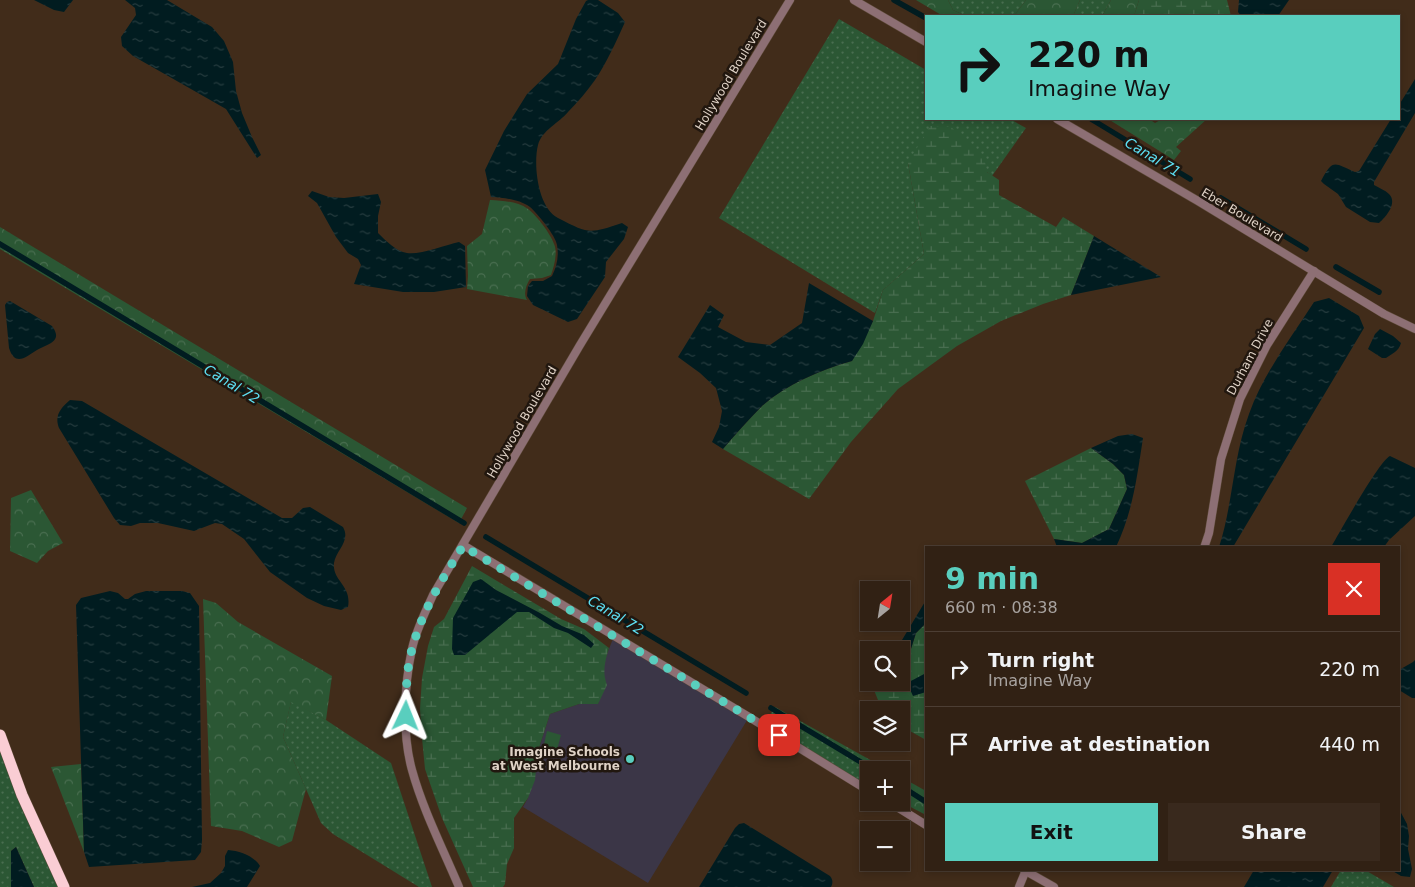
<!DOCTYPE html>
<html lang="en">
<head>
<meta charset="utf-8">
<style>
	body { margin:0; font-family:"DejaVu Sans",sans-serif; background:#39291d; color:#f1f3f6; height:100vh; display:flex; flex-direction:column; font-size:19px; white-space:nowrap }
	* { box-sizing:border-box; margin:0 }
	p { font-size:16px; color:#a8a3a0 }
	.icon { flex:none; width:28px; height:28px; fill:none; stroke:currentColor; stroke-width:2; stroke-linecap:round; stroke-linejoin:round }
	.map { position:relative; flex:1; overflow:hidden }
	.sheet { position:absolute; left:925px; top:546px; width:475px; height:325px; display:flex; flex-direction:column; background:#312114; border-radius:0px; box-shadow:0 2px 8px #0003,0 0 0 1px #4c3e34 }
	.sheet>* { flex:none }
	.hud { position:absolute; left:925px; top:15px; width:475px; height:105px; border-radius:0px; box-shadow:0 2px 8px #0003,0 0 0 1px #4c3e34; background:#59cebe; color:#111; overflow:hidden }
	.needle { width:32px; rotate:30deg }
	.controls { position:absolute; left:860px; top:581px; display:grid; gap:10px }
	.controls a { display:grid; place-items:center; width:50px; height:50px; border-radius:0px; background:#312114; box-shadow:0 2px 8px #0003,0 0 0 1px #4c3e34; font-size:25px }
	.pin { position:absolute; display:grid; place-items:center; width:42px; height:42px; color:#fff; margin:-21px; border-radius:10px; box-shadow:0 2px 8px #0006 }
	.me { position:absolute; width:55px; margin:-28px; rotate:2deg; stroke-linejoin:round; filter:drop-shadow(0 0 4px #0008) }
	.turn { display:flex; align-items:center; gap:18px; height:105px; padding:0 20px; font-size:22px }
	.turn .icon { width:65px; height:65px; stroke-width:2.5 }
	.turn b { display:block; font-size:35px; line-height:42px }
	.round { display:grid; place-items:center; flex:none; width:52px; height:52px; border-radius:0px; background:#39291d }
	.overview { display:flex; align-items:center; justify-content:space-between; height:85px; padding:0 20px }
	h1 { font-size:30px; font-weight:600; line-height:38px; color:#59cebe }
	.action { display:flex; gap:10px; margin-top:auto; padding:10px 20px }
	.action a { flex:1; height:58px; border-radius:0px; background:#59cebe; color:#111; font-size:20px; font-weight:600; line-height:58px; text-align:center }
	.action a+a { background:#39291d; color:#f1f3f6 }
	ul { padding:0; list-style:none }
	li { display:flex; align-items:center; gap:15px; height:75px; padding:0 20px; border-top:1px solid #4c3e34 }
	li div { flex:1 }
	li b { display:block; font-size:19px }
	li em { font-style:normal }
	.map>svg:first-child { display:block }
</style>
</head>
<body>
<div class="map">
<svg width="1415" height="887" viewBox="0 0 1415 887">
	<defs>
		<pattern id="grass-dots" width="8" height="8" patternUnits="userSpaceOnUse" patternTransform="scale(1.25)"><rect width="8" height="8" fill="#2b5734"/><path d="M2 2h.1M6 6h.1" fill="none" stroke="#496e50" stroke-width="1.8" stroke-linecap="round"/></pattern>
		<pattern id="forest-crowns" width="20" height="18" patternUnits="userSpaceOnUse" patternTransform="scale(1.25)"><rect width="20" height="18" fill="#2b5734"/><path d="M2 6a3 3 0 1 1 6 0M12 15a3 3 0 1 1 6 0" fill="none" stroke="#496e50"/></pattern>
		<pattern id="wetland-marsh" width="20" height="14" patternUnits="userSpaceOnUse" patternTransform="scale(1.25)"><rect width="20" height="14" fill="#2b5734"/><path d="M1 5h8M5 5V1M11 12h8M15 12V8" fill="none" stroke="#496e50"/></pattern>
		<pattern id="water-ripples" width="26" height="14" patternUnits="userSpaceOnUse" patternTransform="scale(1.25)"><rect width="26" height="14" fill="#011c20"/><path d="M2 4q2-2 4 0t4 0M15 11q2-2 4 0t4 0" fill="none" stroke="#263c3f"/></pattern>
	</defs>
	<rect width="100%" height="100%" fill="#412c1a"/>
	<polygon fill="#3b3647" points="614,636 749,717 648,883 523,807 528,798 538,751 550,714 579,704 598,704 604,678 604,662"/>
	<g fill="url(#grass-dots)">
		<polygon points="948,0 1026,0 1014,16 966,16 953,10"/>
		<polygon points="1080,0 1111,0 1102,16 1073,16"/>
		<polygon points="839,19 926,70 926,119 1010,119 1026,128 992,176 987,172 908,163 924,254 883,290 875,313 719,218"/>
		<polygon points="291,701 326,720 391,763 432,887 419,887 333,834 321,823 283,737"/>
		<polygon points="775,707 874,762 860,782 765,723"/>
		<polygon points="0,742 62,887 34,887 16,847 11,851 11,887 0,887"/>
		<polygon points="1341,870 1365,870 1394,887 1331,887"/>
	</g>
	<g fill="url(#forest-crowns)">
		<polygon points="916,0 948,0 953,10 966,16 943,16"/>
		<polygon points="1026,0 1080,0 1073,16 1014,16"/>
		<polygon points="1111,0 1139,0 1134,16 1102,16"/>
		<polygon points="1108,119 1149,119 1155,123 1162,119 1207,119 1176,147 1181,151 1174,160"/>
		<path d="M490 200C503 201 517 201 528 209 536 215 551 234 554 244 558 253 554 266 551 275L542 278 530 279C526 285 523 294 527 300L467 289 468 276 467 246 482 234Z"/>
		<polygon points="0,227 467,508 459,523 0,249"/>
		<polygon points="31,490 63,543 48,551 37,563 10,551 11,498"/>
		<polygon points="203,599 216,603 238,622 332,676 326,720 291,702 283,737 306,789 292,841 279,847 242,831 211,826"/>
		<polygon points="81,764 84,852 51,767"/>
		<polygon points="901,777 926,791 926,815 901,802"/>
	</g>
	<g fill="url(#wetland-marsh)">
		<polygon points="1139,0 1227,0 1231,16 1134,16"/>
		<path d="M930 126 951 127 984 157 987 172 999 180V195L1056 227 1063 217 1094 236 1071 295 1043 304 1001 321 957 346 898 389 851 442 809 499 723 449C735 435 748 420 762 406 787 384 820 370 852 361L873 321 883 290 924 254 908 163Z"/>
		<polygon points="1091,448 1113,464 1124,475 1127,489 1109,529 1082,543 1054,539 1025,481"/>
		<path d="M472 566 561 619 584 629 609 648C605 661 602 672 607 685L598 704H579L550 714 538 751 535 780 528 798 514 818V848L507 864 505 884 503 887H473L442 818 425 769 422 738 420 709 422 678 428 646 434 627 444 619Z"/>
		<polygon points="926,623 926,740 901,726 901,710 882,710 874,690 878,683 901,682 901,656 910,652 916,633"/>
	</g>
	<polygon fill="#2b5734" points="547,731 561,735 555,757 542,753"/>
	<g fill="url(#water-ripples)">
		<polygon points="34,0 73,0 64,12 54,10"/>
		<polygon points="125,0 167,0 212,27 224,41 233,62 236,91 242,113 252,137 261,155 257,158 226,109 133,56 122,46 121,37 136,15 135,8"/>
		<path d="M588 0H598L618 13 625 22C616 42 607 62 595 80 587 91 578 102 568 112 559 123 542 130 538 145 533 165 538 208 558 218 589 234 589 234 622 223L628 227 624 239 606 262 605 277 577 319 568 322 533 305 527 296 528 286 532 281H543L552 276C557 266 559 256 557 245 556 236 537 213 530 207 519 199 504 198 491 197L485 170 504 131 527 94 558 64 576 19 586 1Z"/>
		<polygon points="1239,0 1289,0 1278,16 1241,16 1238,12"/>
		<path d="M1415 79V113L1374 182V185C1379 188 1385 190 1389 194 1398 203 1386 217 1379 223L1370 222 1346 207 1338 194 1324 184 1321 181C1333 158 1334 163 1355 172L1359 171 1391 119H1399V105Z"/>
		<path d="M312 191 329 197 344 198 378 194 381 202 378 216V233C386 241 396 251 407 253 420 255 445 245 459 242L465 246 466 287 434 292H403L354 284 361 265 358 259 348 253 336 237 317 203 308 196Z"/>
		<polygon points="1094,236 1161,277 1071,295"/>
		<path d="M809 283 873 321 863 344 852 361C820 370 787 384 762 406 748 420 735 435 723 449L712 442 719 427 722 411 716 388 700 373 678 357 710 305 724 315 718 327 746 342 770 345 802 323Z"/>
		<path d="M1329 298 1359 316 1364 328 1233 547H1219C1233 504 1233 457 1249 414 1263 374 1291 338 1314 302Z"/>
		<path d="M10 301 52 326C64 342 47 344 37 350 26 357 15 367 9 348L5 305 7 302Z"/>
		<path d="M1380 329 1393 336 1401 343C1399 351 1392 354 1386 358H1382L1368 349 1375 334Z"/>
		<path d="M70 400 82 401 282 518H292L303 508 310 507 343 527C351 541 336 550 334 563 332 581 352 585 348 607L341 610 324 606 307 598 270 572 244 539 222 524 215 523 194 531 158 523H140L131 526 120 525 114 518 59 428C54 415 61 408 70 400Z"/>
		<path d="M1132 434 1143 438C1137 477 1133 511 1116 547H1057L1054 539 1082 543 1109 529 1127 489 1124 475 1113 464 1091 448 1118 436Z"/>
		<path d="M1390 456 1415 468V516L1389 540 1384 547H1331C1340 532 1379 461 1390 456Z"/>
		<polygon points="481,579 496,590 540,613 562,626 584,635 594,644 591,648 568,633 554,628 529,612 517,612 465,655 454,655 452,649 453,618 473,582"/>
		<polygon points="110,591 118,593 125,599 128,599 135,594 146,591 182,591 190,593 199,606 202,840 201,852 195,860 89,867 84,852 76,605 81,598"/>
		<polygon points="926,600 926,623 916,633 910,652 901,656 901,650 896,650"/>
		<polygon points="1415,660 1415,698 1412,698 1399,690 1399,670 1413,662"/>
		<polygon points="926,673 926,692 913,696 907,683"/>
		<polygon points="1399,809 1407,824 1409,836 1408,849 1412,869 1410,877 1401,876 1391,870 1399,870"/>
		<path d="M744 823 830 876C833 880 833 883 831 887H699L735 828 739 824Z"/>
		<polygon points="16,847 34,887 11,887 11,851"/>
		<path d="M228 850C240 851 254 856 260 866L247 887H192L210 883 221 873 225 866V856Z"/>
		<polygon points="1254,870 1333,870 1323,887 1244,887"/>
	</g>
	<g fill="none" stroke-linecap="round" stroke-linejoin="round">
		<g stroke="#011c20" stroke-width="5.5">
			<polyline points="894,0 926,18"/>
			<polyline points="1091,119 1190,179"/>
			<polyline points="1221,198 1306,249"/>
			<polyline points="0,244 464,523"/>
			<polyline points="1336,267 1379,292"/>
			<polyline points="486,537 746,693"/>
			<polyline points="771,708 874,770"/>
			<polyline points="901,786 926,802"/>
		</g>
		<defs>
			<g id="minor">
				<polyline points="854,0 926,42"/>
				<polyline points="1057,119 1198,201 1384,314 1415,329"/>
				<polyline points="463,545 749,717 869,791"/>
				<polyline points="1204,548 1209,533 1221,459 1240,399 1267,345 1314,271"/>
				<polyline points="889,802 926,825"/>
				<polyline points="1024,870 1054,887"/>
				<path d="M459 887C443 849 423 810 412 770 402 734 404 686 412 649 416 630 425 613 433 595L580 345 790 0"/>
				<polyline points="1019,887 1026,870"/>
			</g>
			<polyline id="highway" points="0,735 22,795 64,887"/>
		</defs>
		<use href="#minor" stroke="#5d4a39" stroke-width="9"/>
		<use href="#highway" stroke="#5d4a39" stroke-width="12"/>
		<use href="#minor" stroke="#8d6f74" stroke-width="8"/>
		<use href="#highway" stroke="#facdd4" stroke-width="11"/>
	</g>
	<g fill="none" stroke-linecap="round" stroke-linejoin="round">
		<path stroke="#59cebe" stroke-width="9" stroke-dasharray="0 16.2" d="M406 716C406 693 406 668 413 646 423 609 443 578 463 546L779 735"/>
	</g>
	<circle fill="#59cebe" stroke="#21170f" stroke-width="2" cx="630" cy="759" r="5"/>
	<g text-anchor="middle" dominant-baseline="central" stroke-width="5" stroke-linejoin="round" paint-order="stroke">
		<g font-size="12" fill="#dfd2c6" stroke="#21170f">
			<text transform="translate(731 75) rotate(-59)">Hollywood Boulevard</text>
			<text transform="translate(1242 215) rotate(31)">Eber Boulevard</text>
			<text transform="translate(1250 357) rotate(-62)">Durham Drive</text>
			<text transform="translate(522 422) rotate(-60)">Hollywood Boulevard</text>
		</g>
		<g font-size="12" font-weight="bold" fill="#dfd2c6" stroke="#21170f" text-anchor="end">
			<text x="620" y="752">Imagine Schools<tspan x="620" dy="14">at West Melbourne</tspan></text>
		</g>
		<g font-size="14" font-style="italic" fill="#5de0f4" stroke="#21170f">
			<text transform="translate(1153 157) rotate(31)">Canal 71</text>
			<text transform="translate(232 384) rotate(31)">Canal 72</text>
			<text transform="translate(616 615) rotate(31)">Canal 72</text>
		</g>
	</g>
</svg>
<div class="controls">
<a><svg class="needle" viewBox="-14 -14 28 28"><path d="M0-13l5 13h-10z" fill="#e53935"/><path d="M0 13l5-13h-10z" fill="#a8a3a0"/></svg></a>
<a><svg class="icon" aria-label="search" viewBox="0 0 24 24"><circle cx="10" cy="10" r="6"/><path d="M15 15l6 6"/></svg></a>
<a><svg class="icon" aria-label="layers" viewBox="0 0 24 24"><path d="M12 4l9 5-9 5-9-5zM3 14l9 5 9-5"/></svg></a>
<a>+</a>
<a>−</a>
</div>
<div class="pin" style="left:779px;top:735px;background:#d93025"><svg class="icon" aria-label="arrive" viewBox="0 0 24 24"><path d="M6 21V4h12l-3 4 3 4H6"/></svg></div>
<svg class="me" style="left:406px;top:716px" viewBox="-20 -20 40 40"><path d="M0-17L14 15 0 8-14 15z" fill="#59cebe" stroke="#fff" stroke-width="4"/></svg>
<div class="hud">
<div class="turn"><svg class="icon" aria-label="right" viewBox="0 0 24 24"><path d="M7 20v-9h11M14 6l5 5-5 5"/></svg><div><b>220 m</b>Imagine Way</div></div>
</div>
<section class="sheet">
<div class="overview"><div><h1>9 min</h1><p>660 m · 08:38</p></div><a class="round" style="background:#d93025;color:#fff"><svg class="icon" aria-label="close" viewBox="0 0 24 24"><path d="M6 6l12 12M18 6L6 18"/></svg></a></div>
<ul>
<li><svg class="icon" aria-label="right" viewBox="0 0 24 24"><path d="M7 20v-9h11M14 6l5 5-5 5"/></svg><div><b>Turn right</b><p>Imagine Way</p></div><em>220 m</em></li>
<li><svg class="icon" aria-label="arrive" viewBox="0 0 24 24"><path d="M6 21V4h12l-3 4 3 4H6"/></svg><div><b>Arrive at destination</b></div><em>440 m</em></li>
</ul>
<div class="action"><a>Exit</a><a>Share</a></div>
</section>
</div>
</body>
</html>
